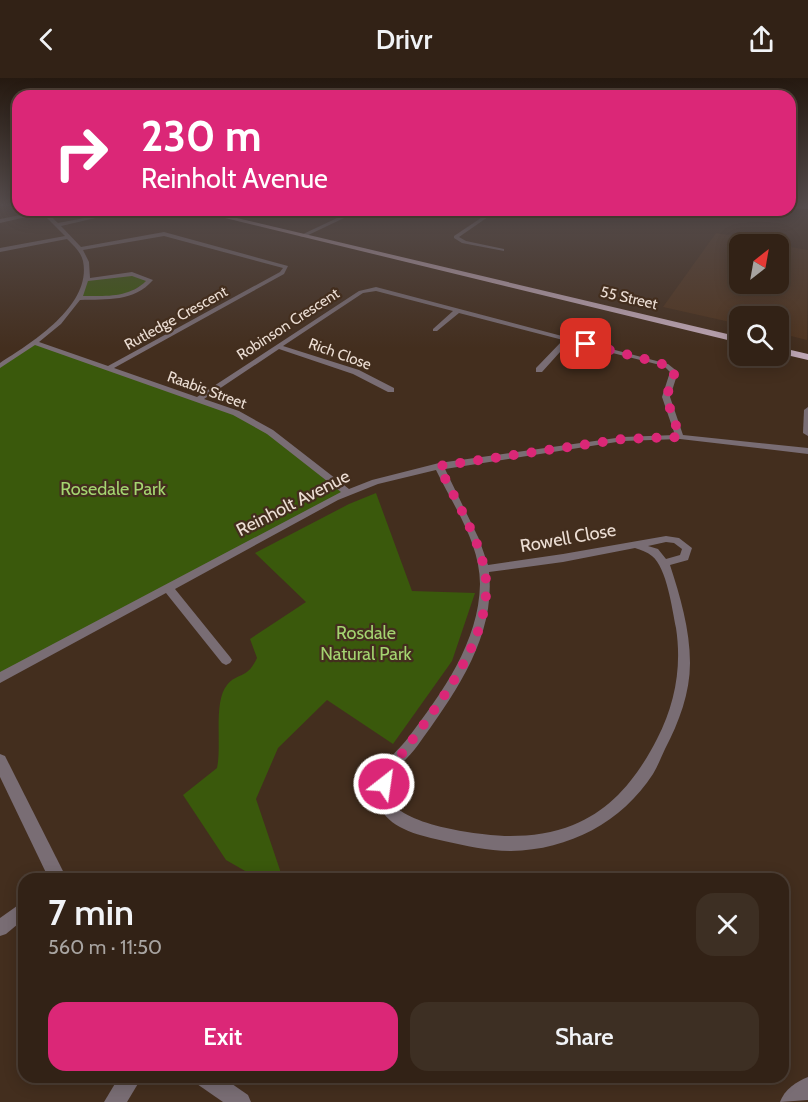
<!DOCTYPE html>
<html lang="en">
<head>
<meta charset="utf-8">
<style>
	body { margin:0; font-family:Cabin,sans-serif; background:#3d2f23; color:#f1f3f6; height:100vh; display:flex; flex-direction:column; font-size:22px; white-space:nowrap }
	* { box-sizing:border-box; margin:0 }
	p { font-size:20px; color:#a8a4a1 }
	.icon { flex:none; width:33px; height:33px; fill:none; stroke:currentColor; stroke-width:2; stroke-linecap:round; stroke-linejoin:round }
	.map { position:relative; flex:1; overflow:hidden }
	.side { position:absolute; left:18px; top:795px; width:771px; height:210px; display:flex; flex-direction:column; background:#322216; border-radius:18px; box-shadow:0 3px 15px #0003,0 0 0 2px #4d3f35 }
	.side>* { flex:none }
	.hud { position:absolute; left:12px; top:12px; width:784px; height:126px; border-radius:18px; box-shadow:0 3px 15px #0003,0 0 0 2px #4d3f35; background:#db2777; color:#fff; overflow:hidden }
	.needle { width:39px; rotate:31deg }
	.fabs { position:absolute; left:729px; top:156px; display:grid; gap:12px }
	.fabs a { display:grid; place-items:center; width:60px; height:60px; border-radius:12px; background:#322216; box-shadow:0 3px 15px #0003,0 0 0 2px #4d3f35; font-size:30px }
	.pin { position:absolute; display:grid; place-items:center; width:51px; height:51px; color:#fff; margin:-26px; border-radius:12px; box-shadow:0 3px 9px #0006 }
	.me { position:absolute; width:66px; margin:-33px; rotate:30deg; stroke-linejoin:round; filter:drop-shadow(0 0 4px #0008) }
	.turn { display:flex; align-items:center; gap:21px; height:126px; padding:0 30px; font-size:27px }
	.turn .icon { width:78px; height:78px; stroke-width:2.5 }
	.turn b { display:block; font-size:42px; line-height:51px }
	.round { display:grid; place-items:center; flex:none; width:63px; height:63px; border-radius:18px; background:#3d2f23 }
	.head { display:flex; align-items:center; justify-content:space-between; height:102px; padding:0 30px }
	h1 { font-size:36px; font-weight:600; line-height:45px }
	.primary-button { display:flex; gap:12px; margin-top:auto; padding:12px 30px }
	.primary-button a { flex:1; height:69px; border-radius:18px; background:#db2777; color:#fff; font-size:24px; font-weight:600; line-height:69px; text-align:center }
	.primary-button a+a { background:#3d2f23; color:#f1f3f6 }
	header { display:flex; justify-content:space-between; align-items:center; height:78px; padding:0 30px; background:#322216; font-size:27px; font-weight:600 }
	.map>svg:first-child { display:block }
</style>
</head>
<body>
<header><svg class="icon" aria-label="back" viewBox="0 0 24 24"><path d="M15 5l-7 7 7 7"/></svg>Drivr<svg class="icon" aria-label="share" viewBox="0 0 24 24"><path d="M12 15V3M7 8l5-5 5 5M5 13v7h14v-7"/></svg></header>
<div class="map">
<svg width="808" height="1024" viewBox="0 0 808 1024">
	<rect width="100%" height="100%" fill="#432e1e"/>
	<polygon fill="#503520" points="716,155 777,166 740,166 740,206 778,206 779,167 808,172 807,262 779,255 778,238 740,238 739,246 663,229"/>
	<g fill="#3a590c">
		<polygon points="138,197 150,203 124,217 78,220 85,202"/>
		<polygon points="35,265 199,321 260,348 347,414 0,600 0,288"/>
		<path d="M376 415 412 513 475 515 452 583 393 666 327 622 278 670 256 721 283 801H259L226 782 183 717 217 690C222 667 213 624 227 607 238 594 247 602 257 580L250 561 306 524 255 475 349 426Z"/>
	</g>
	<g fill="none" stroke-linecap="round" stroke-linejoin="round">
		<g fill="#796d74" fill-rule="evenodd">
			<path d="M39 132H44L58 145 100 137V139L61 148 81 169 164 154 288 188 284 196 114 290 197 319 359 213 376 209 668 286 678 294 670 319 683 357 808 370V376L680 361 623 363 445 391 479 461 488 487 563 476 666 458 679 460 692 470 688 482 670 487C680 518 690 551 690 585 690 615 679 644 665 671 661 679 658 688 653 696 622 744 569 772 511 773 488 773 466 768 444 763 422 758 392 752 381 731 375 719 375 707 380 696 386 681 399 672 408 660 442 615 479 564 480 506 480 465 453 427 436 392L378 406 338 422 175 511 230 579 232 582 230 585 226 587 222 585 166 515 0 605V594L341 414 267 356 233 337 35 267 0 290V285C33 264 92 227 83 183 81 174 73 167 67 161L0 174V170L65 158ZM164 158 283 190 280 194 108 288 39 264 61 246 80 222C107 221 134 224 153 202L132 194 90 200 89 184 83 172ZM132 198 146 203C129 220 105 218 83 218L88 203ZM376 213 453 233 433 251V253H437L459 235 563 262 536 290V294H542L569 264 664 288 670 294 662 319 675 357 623 359 439 385 372 402 349 411 273 352 239 333 204 321 279 271 353 296 388 314H394V310L359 292 283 268 363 215ZM666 464 674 465 682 471 680 477 666 481 658 471 648 468ZM635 470C641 472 647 474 652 478 667 490 672 531 676 550 682 589 675 626 657 661 638 698 613 731 573 747 554 755 531 758 510 758 485 758 402 748 391 722 389 715 390 706 392 699 399 687 410 678 418 667 454 617 496 559 489 494L563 484Z"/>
			<polygon points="493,132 498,132 459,159 466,163 504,171 504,173 462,165 454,160 454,158"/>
			<polygon points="24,823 24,841 6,856 0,858 0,840"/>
		</g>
		<g fill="#796d74" fill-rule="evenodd">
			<polygon points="790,127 808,127 808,131 790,130"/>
			<polygon points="46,132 57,132 0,145 0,141"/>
			<polygon points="354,132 361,132 304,159 299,158"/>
			<polygon points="808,329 808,358 803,355 804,332"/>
			<polygon points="0,676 5,678 67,801 49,801 0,699"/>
			<polygon points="119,999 142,999 127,1024 104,1024"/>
			<polygon points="194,999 222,999 248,1017 251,1024 223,1024 197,1006"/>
			<path d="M808 999V1022L780 1024C784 1012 797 1003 808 999Z"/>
		</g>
		<g fill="#bea6b4" fill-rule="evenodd">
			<polygon points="192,132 203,132 740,259 740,265"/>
			<polygon points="778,269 808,276 808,282 778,275"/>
		</g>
	</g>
	<linearGradient id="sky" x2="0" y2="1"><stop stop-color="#251910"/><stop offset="0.47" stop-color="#554c4c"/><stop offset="1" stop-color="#554c4c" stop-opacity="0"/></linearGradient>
	<rect width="808" height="270" fill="url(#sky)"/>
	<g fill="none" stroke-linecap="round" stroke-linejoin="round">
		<path stroke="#db2777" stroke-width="10" stroke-dasharray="0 18" d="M384 706 387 696C425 642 500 561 484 489 476 454 454 420 439 388L623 361 680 359 666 319 674 299V292L660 285 586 266"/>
	</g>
	<g text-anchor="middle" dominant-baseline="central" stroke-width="4.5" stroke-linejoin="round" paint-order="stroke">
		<g font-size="15" fill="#ecded4" stroke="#432e1e">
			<text transform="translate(629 220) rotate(13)">55 Street</text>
			<text transform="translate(176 240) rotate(-29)">Rutledge Crescent</text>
			<text transform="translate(288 246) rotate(-33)">Robinson Crescent</text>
			<text transform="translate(340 276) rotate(20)">Rich Close</text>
			<text transform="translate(207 312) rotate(20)">Raabis Street</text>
		</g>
		<g font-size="18" fill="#a4d470" stroke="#432e1e">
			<text x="113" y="411">Rosedale Park</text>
			<text x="366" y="555">Rosdale<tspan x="366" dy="21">Natural Park</tspan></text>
		</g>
		<g font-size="18" fill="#ecded4" stroke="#432e1e">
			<text transform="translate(293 425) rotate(-27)">Reinholt Avenue</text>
			<text transform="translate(568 460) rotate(-10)">Rowell Close</text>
		</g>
	</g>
</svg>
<div class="fabs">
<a><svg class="needle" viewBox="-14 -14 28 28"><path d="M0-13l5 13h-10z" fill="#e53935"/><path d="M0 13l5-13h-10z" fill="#a8a4a1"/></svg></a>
<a><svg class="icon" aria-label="search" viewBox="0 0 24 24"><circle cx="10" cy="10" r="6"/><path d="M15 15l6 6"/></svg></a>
</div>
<div class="pin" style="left:586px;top:266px;background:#d93025"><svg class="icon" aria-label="arrive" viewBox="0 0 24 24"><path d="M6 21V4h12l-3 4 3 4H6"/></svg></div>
<svg class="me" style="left:384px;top:706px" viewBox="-20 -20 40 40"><circle r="17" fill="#db2777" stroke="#fff" stroke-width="3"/><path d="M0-11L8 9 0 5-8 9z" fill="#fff"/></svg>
<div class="hud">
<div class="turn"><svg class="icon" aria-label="right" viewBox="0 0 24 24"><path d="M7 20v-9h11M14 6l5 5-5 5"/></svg><div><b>230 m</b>Reinholt Avenue</div></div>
</div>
<section class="side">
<div class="head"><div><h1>7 min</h1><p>560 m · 11:50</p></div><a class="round"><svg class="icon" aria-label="close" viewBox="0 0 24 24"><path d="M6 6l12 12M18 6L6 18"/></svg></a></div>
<div class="primary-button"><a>Exit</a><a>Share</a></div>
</section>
</div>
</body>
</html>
